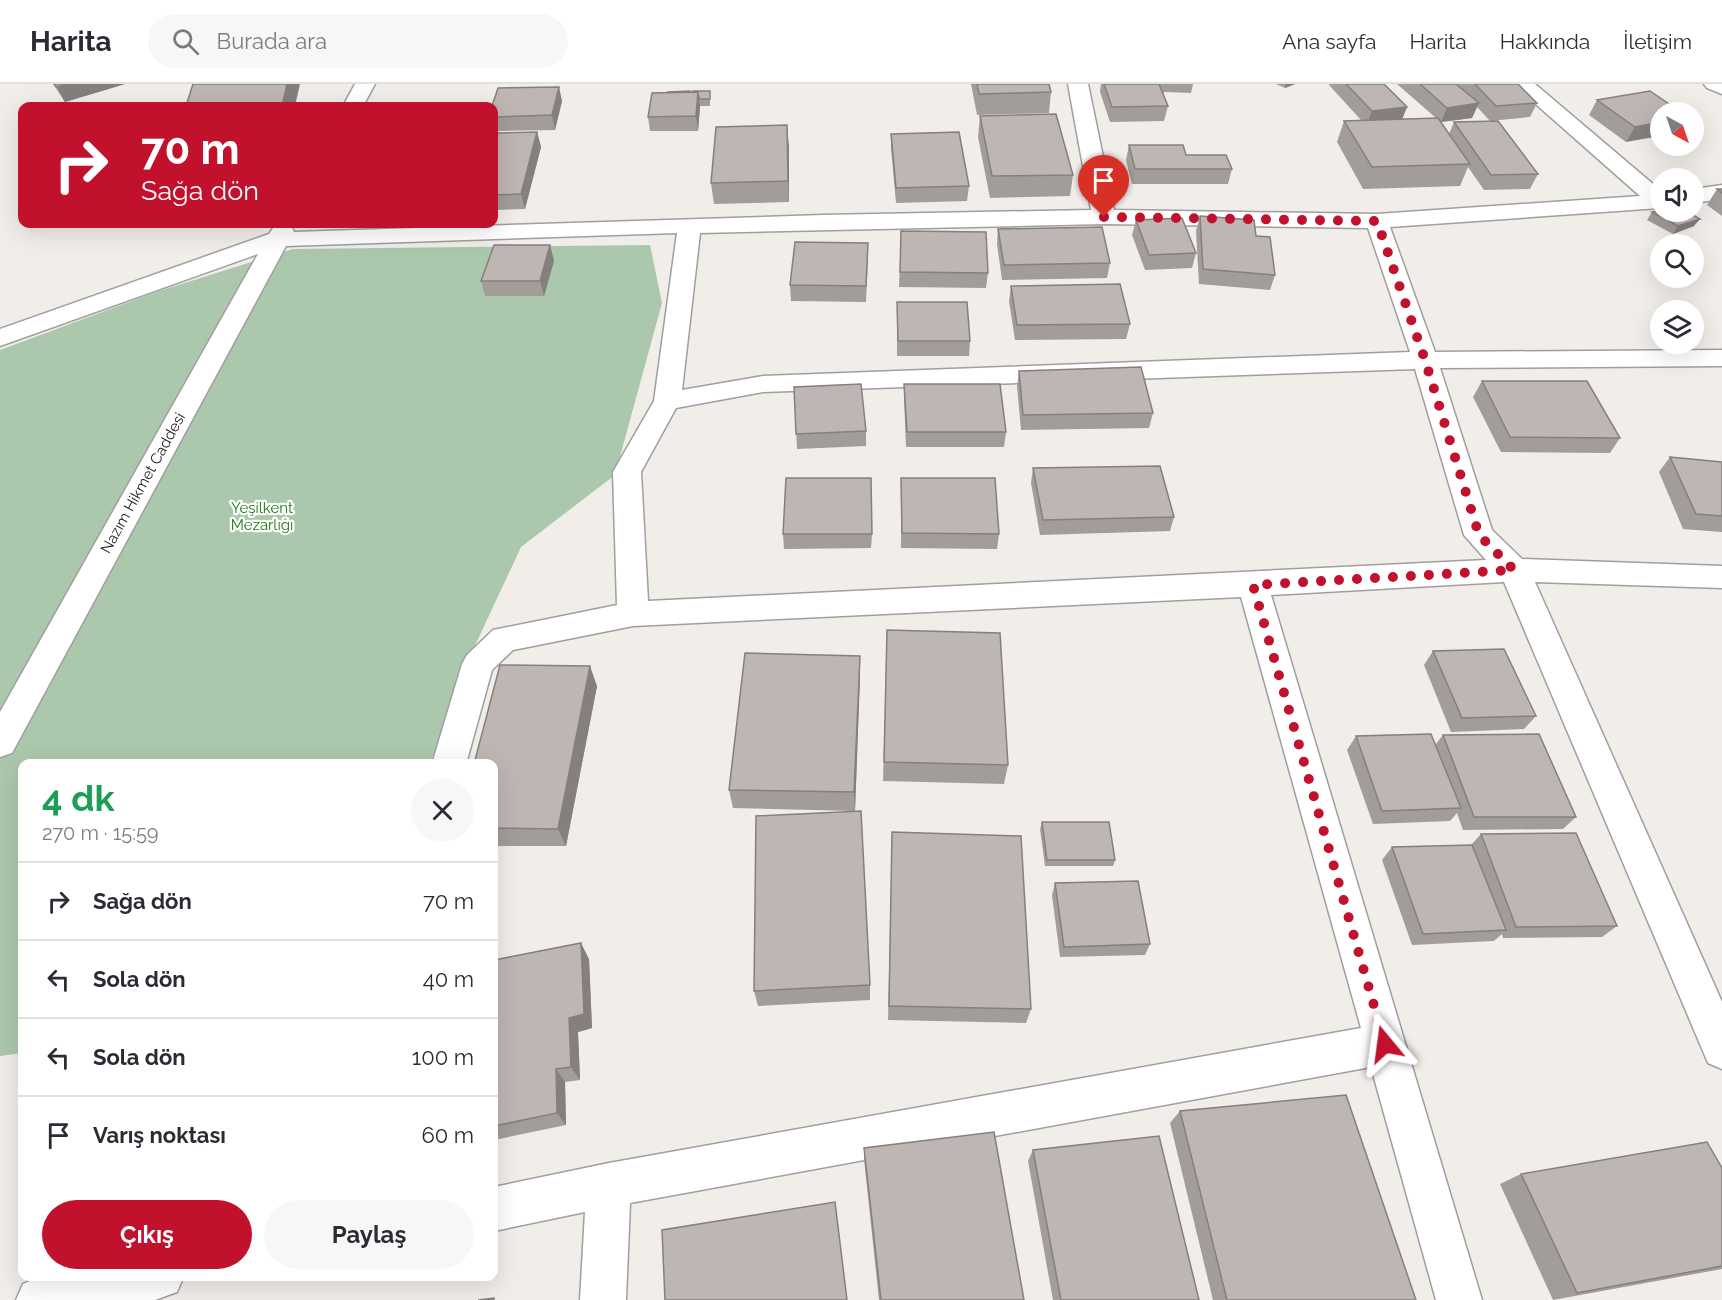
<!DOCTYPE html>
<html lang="tr">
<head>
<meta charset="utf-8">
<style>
	body { margin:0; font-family:Raleway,sans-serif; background:#f7f7f7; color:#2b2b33; height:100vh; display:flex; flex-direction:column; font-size:22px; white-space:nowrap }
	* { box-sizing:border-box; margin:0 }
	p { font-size:20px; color:#7c7c81 }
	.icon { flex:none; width:33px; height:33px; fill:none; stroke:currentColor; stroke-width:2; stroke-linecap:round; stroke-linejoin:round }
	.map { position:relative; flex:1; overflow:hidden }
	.side { position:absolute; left:18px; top:675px; width:480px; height:522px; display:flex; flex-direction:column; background:#fff; border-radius:12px; box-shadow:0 6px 24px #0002 }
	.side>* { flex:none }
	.top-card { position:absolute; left:18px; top:18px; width:480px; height:126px; border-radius:12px; box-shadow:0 6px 24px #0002; background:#c2112d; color:#fff; overflow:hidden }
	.needle { width:39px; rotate:140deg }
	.controls { position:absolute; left:1650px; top:18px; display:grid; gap:12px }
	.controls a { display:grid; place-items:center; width:54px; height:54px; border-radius:50%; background:#fff; box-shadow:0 6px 24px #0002; font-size:30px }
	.pin { position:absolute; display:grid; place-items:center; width:51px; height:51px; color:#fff; margin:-62px -26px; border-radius:50% 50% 50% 0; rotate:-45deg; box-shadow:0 0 6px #0007 }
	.pin .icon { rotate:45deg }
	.me { position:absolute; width:66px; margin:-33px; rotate:344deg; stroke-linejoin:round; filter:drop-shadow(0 0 4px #0008) }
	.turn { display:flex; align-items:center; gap:21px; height:126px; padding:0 24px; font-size:27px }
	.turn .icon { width:78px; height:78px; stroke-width:2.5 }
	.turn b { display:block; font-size:42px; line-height:51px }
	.round { display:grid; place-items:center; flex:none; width:63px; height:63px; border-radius:32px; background:#f7f7f7 }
	.summary { display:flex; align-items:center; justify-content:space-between; height:102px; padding:0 24px }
	h1 { font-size:36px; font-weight:700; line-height:45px; color:#1e9e55 }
	.primary-button { display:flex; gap:12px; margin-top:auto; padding:12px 24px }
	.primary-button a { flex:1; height:69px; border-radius:36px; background:#c2112d; color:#fff; font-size:24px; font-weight:700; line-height:69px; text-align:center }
	.primary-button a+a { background:#f7f7f7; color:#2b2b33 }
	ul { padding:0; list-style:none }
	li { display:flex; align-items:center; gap:18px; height:78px; padding:0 24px; border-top:2px solid #e1e1e2 }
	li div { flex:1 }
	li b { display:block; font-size:22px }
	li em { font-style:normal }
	header { display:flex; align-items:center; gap:36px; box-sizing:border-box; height:84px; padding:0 30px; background:#fff; border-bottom:2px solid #e1e1e2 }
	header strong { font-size:28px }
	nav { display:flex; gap:33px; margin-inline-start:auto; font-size:21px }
	.search { width:420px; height:54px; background:#f7f7f7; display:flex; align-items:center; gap:15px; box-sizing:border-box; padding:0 21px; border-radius:33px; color:#7c7c81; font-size:22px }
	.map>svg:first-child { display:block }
</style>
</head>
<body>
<header>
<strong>Harita</strong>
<div class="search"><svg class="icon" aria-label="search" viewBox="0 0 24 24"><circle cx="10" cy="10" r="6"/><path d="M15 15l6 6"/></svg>Burada ara</div>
<nav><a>Ana sayfa</a><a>Harita</a><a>Hakkında</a><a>İletişim</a></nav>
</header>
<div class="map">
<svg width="1722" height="1216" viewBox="0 0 1722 1216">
	<rect width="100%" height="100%" fill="#f1ede9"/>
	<polygon fill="#acc8ac" points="650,161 662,219 615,391 521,463 466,581 430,679 22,680 22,969 0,972 0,266 156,208 293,165"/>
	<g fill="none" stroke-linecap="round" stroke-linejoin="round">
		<defs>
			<g id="minor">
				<polygon points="355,0 375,0 363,22 343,22"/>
				<path d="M1068 0H1088L1114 126 1377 130 1640 112 1513 0H1535L1660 106V124L1390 143 1435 268 1722 266V282L1440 284 1492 446 1522 475 1722 482V504L1535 498 1722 918V985L1708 979 1504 498 1271 511 1482 1216H1436L1371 983 630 1119 626 1216H580L585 1128 494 1147V1103L609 1079 1361 944 1241 513 633 542 513 566 492 586 466 680H432L462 580 467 571 493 546 617 521 613 388 654 317 677 149 286 162 12 669 0 673V628L258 170 0 262V245L269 150 275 141H291L294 148 823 131 1091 126ZM1104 140 1368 144 1410 268 763 292 682 306 700 149ZM1415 285 1464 451 1486 476 648 517 641 388 676 324 763 308Z"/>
				<polygon points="1704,0 1722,0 1722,10 1707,4"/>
				<polygon points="1722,101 1722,115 1694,119 1694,105"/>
				<polygon points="41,1192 184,1192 177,1208 155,1216 16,1216 23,1200"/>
			</g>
		</defs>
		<use href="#minor" stroke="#9f9f9f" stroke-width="3"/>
		<use href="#minor" fill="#fff" fill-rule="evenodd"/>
	</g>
	<g fill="#a39d99">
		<polygon points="53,0 125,0 65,18"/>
		<polygon points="971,0 1049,0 1051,8 1049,29 977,31"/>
		<polygon points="1101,0 1193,0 1191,9 1164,8 1163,11 1168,22 1164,37 1110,38 1100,8"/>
		<polygon points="1276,0 1295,0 1285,4"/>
		<polygon points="1329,0 1384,0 1407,23 1402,35 1436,34 1397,0 1518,0 1537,19 1530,33 1490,37 1477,23 1472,34 1441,38 1449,50 1454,38 1538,90 1530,105 1484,106 1468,83 1460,102 1363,105 1337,58 1344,37 1361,36 1329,1"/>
		<polygon points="710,7 710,22 700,22 698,47 650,47 648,33 690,8"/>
		<polygon points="1597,16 1681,28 1626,58 1589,31"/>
		<polygon points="562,17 555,46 494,47 494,22"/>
		<polygon points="980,32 1073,91 1070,112 990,114 978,53"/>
		<polygon points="537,48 541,63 525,125 494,126 494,49"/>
		<polygon points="891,50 969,102 967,117 896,119 891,64"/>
		<polygon points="1129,61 1186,71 1232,85 1228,100 1132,100 1126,76"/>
		<polygon points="789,63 789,118 714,120 711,99"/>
		<polygon points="1717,105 1722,105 1722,132 1707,121"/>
		<polygon points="1652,128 1694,142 1673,150 1647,136"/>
		<polygon points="1200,132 1256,152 1275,191 1270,206 1199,200 1196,147"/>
		<polygon points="1136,136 1196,169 1192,184 1145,186 1132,151"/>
		<polygon points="998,145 1110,179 1107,194 1002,196 997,160"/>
		<polygon points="901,147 988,189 986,204 899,203"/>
		<polygon points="550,161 554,177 544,212 485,212 481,197"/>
		<polygon points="868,174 866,218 791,217 790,201"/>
		<polygon points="1011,202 1130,240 1126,255 1015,256 1009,217"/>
		<polygon points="897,218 970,257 969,272 897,272"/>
		<polygon points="1019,287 1153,329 1149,344 1021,346 1017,302"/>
		<polygon points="1482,297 1620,354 1610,369 1501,368 1473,313"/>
		<polygon points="904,300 1006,348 1004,363 906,363 904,315"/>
		<polygon points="794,303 866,347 866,362 797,365"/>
		<polygon points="1670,373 1722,378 1722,448 1683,445 1659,388"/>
		<polygon points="1033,384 1174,433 1170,447 1040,451 1031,399"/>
		<polygon points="901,394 999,450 997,465 901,464"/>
		<polygon points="783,450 872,450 871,464 784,465"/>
		<polygon points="887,546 1008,681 1004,700 883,697"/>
		<polygon points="1433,567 1536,632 1524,645 1451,648 1424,581"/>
		<polygon points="860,592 855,727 733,724 729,706"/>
		<polygon points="597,602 566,762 494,762 494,680"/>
		<polygon points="1443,651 1576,733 1563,745 1463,746 1457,729 1450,737 1373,740 1347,666 1356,652 1435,661"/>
		<polygon points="1042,738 1115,776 1113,782 1045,782 1040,745"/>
		<polygon points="892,748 1031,925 1026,939 888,936"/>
		<polygon points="1481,750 1617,842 1602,853 1503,854 1502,850 1494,857 1412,861 1382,776 1392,763 1471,761"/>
		<polygon points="1055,799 1150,860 1145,871 1060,873 1052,811"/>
		<polygon points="589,875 592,944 578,948 580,996 565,998 566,1041 494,1056 494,876"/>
		<polygon points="870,901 870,916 758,922 754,907"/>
		<polygon points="1180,1027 1416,1216 1213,1216 1170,1039"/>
		<polygon points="864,1064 1024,1216 879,1216 864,1075"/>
		<polygon points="1033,1066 1199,1216 1053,1216 1028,1077"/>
		<polygon points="1722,1084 1722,1185 1553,1216 1500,1100 1521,1090"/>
	</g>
	<g fill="#857f7d">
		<polygon points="67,0 125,0 65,18 57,3"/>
		<polygon points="287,0 300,0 295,22 282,22"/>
		<polygon points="1286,0 1295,0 1285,4"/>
		<polygon points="559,3 562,17 555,46 552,31"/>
		<polygon points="698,8 700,23 698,47 696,32"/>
		<polygon points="1479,19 1472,34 1441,38 1447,24"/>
		<polygon points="1407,23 1401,38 1366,42 1372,27"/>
		<polygon points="1660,38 1660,52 1626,58 1635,43"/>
		<polygon points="787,41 789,63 789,118 788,97"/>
		<polygon points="537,48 541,63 525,125 521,110"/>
		<polygon points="1700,135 1694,142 1673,150 1678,142"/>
		<polygon points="550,161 554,177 544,212 540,197"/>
		<polygon points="860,572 860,592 855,727 854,708"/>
		<polygon points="590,582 597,602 566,762 558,745"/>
		<polygon points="581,859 589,875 592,944 578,948 580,996 571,983 569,934"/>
		<polygon points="556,985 565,998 566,1041 557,1029"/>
	</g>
	<g fill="#beb6b2" stroke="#857f7d" stroke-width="1.5">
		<polygon points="54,0 67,0 57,3"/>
		<polygon points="193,0 287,0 282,22 186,22"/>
		<polygon points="977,0 1049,0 1051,8 979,10"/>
		<polygon points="1104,0 1159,0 1168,22 1112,23"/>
		<polygon points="1346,0 1384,0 1407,23 1372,27"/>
		<polygon points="1420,0 1456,0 1479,19 1447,24"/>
		<polygon points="1475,0 1518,0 1537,19 1496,22"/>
		<polygon points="559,3 552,31 494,33 494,22 492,22 498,4"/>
		<polygon points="690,7 690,8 668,9 668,8"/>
		<polygon points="693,7 710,7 710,15 699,15 698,8 692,8"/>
		<polygon points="1650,7 1681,28 1660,28 1660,38 1635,43 1597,16"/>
		<polygon points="698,8 696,32 648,33 652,9"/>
		<polygon points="1056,30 1073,91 992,92 980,32"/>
		<polygon points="1438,34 1470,80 1372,83 1344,37"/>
		<polygon points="1498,37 1538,90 1491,91 1454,38"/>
		<polygon points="787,41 788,97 711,99 716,43"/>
		<polygon points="537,48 521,110 494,111 494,49"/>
		<polygon points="959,48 969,102 896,104 891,50"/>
		<polygon points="1129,61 1183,61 1186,71 1226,71 1232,85 1135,85"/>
		<polygon points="1717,105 1722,105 1722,109"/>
		<polygon points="1660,126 1660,128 1688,128 1700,135 1678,142 1652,128"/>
		<polygon points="1200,132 1254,136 1256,152 1270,153 1275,191 1203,185"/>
		<polygon points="1182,134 1196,169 1149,171 1136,136"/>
		<polygon points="1102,143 1110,179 1004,181 998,145"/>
		<polygon points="901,147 986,148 988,189 900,188"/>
		<polygon points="795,158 868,159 866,202 790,201"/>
		<polygon points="494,161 550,161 540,197 481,197"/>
		<polygon points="1120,200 1130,240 1017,241 1011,202"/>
		<polygon points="897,218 967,218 970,257 898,257"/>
		<polygon points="1141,283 1153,329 1023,331 1019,287"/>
		<polygon points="1482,297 1587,297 1620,354 1510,353"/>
		<polygon points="861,300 866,347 796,350 794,303"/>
		<polygon points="904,300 1000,300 1006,348 907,348"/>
		<polygon points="1670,373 1722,378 1722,432 1696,430"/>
		<polygon points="1160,382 1174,433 1043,436 1033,384"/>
		<polygon points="786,394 871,394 872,450 783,450"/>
		<polygon points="901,394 995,394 999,450 902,449"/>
		<polygon points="887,546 1000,549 1008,681 884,678"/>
		<polygon points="1504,565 1536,632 1462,634 1433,567"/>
		<polygon points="745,569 860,572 854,708 729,706"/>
		<polygon points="500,581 590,582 558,745 494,744 494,680 474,680"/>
		<polygon points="1431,650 1461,724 1382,727 1356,652"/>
		<polygon points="1539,650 1576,733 1474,733 1443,651"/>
		<polygon points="861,727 870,901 754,907 756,732"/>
		<polygon points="1042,738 1109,738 1115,776 1047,776"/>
		<polygon points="892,748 1021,752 1031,925 889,922"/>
		<polygon points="1576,749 1617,842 1516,843 1481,750"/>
		<polygon points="1472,761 1506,846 1423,850 1392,763"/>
		<polygon points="1138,797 1150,860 1064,863 1055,799"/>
		<polygon points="581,859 584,930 569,934 571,983 556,985 557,1029 494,1042 494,876"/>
		<polygon points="1346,1011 1416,1216 1227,1216 1180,1027"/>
		<polygon points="994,1048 1024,1216 881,1216 864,1064"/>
		<polygon points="1159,1052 1199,1216 1061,1216 1033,1066"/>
		<polygon points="1707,1058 1722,1084 1722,1182 1577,1209 1521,1090"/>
		<polygon points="835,1118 847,1216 665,1216 662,1146"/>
		<polygon points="494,1214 494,1216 478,1216"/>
	</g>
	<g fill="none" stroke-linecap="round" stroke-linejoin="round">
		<polyline stroke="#c2112d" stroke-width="10" stroke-dasharray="0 18" points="1104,133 1377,137 1425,276 1479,451 1514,486 1253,501 1385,960"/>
	</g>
	<g text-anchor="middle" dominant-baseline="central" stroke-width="4.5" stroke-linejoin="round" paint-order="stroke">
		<g font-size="15" fill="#222" stroke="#fff">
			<text transform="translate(143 399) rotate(-61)">Nazım Hikmet Caddesi</text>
		</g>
		<g font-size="15" fill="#1d7916" stroke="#fff">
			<text x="262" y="424">Yeşilkent<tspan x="262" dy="17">Mezarlığı</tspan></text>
		</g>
	</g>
</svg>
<div class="controls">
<a><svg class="needle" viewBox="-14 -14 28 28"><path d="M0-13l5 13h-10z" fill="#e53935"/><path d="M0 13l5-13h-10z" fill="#7c7c81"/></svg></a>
<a><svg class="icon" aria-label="sound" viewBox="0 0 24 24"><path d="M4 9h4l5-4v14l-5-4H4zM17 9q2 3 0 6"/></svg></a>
<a><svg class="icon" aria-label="search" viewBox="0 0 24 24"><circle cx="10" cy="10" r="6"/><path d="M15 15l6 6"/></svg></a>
<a><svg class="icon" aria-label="layers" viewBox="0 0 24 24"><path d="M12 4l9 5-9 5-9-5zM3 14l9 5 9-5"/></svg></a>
</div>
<div class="pin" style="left:1104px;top:133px;background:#d93025"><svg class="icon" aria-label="arrive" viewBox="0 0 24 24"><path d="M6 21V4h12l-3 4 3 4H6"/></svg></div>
<svg class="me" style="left:1385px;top:960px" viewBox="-20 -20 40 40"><path d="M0-17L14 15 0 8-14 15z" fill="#c2112d" stroke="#fff" stroke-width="4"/></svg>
<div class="top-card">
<div class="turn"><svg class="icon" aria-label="right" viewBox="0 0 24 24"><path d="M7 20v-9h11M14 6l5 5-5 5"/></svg><div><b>70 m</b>Sağa dön</div></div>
</div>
<section class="side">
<div class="summary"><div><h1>4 dk</h1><p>270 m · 15:59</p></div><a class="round"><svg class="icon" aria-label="close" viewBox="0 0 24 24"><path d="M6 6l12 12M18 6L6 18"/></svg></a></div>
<ul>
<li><svg class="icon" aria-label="right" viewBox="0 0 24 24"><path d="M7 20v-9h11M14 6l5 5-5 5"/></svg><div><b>Sağa dön</b></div><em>70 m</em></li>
<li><svg class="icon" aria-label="left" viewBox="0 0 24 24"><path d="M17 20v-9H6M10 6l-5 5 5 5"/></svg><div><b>Sola dön</b></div><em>40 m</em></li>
<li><svg class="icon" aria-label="left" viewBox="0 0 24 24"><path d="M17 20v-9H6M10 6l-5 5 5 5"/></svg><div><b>Sola dön</b></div><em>100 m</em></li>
<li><svg class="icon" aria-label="arrive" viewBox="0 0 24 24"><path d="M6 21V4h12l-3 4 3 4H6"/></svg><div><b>Varış noktası</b></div><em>60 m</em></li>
</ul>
<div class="primary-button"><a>Çıkış</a><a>Paylaş</a></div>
</section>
</div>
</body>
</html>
